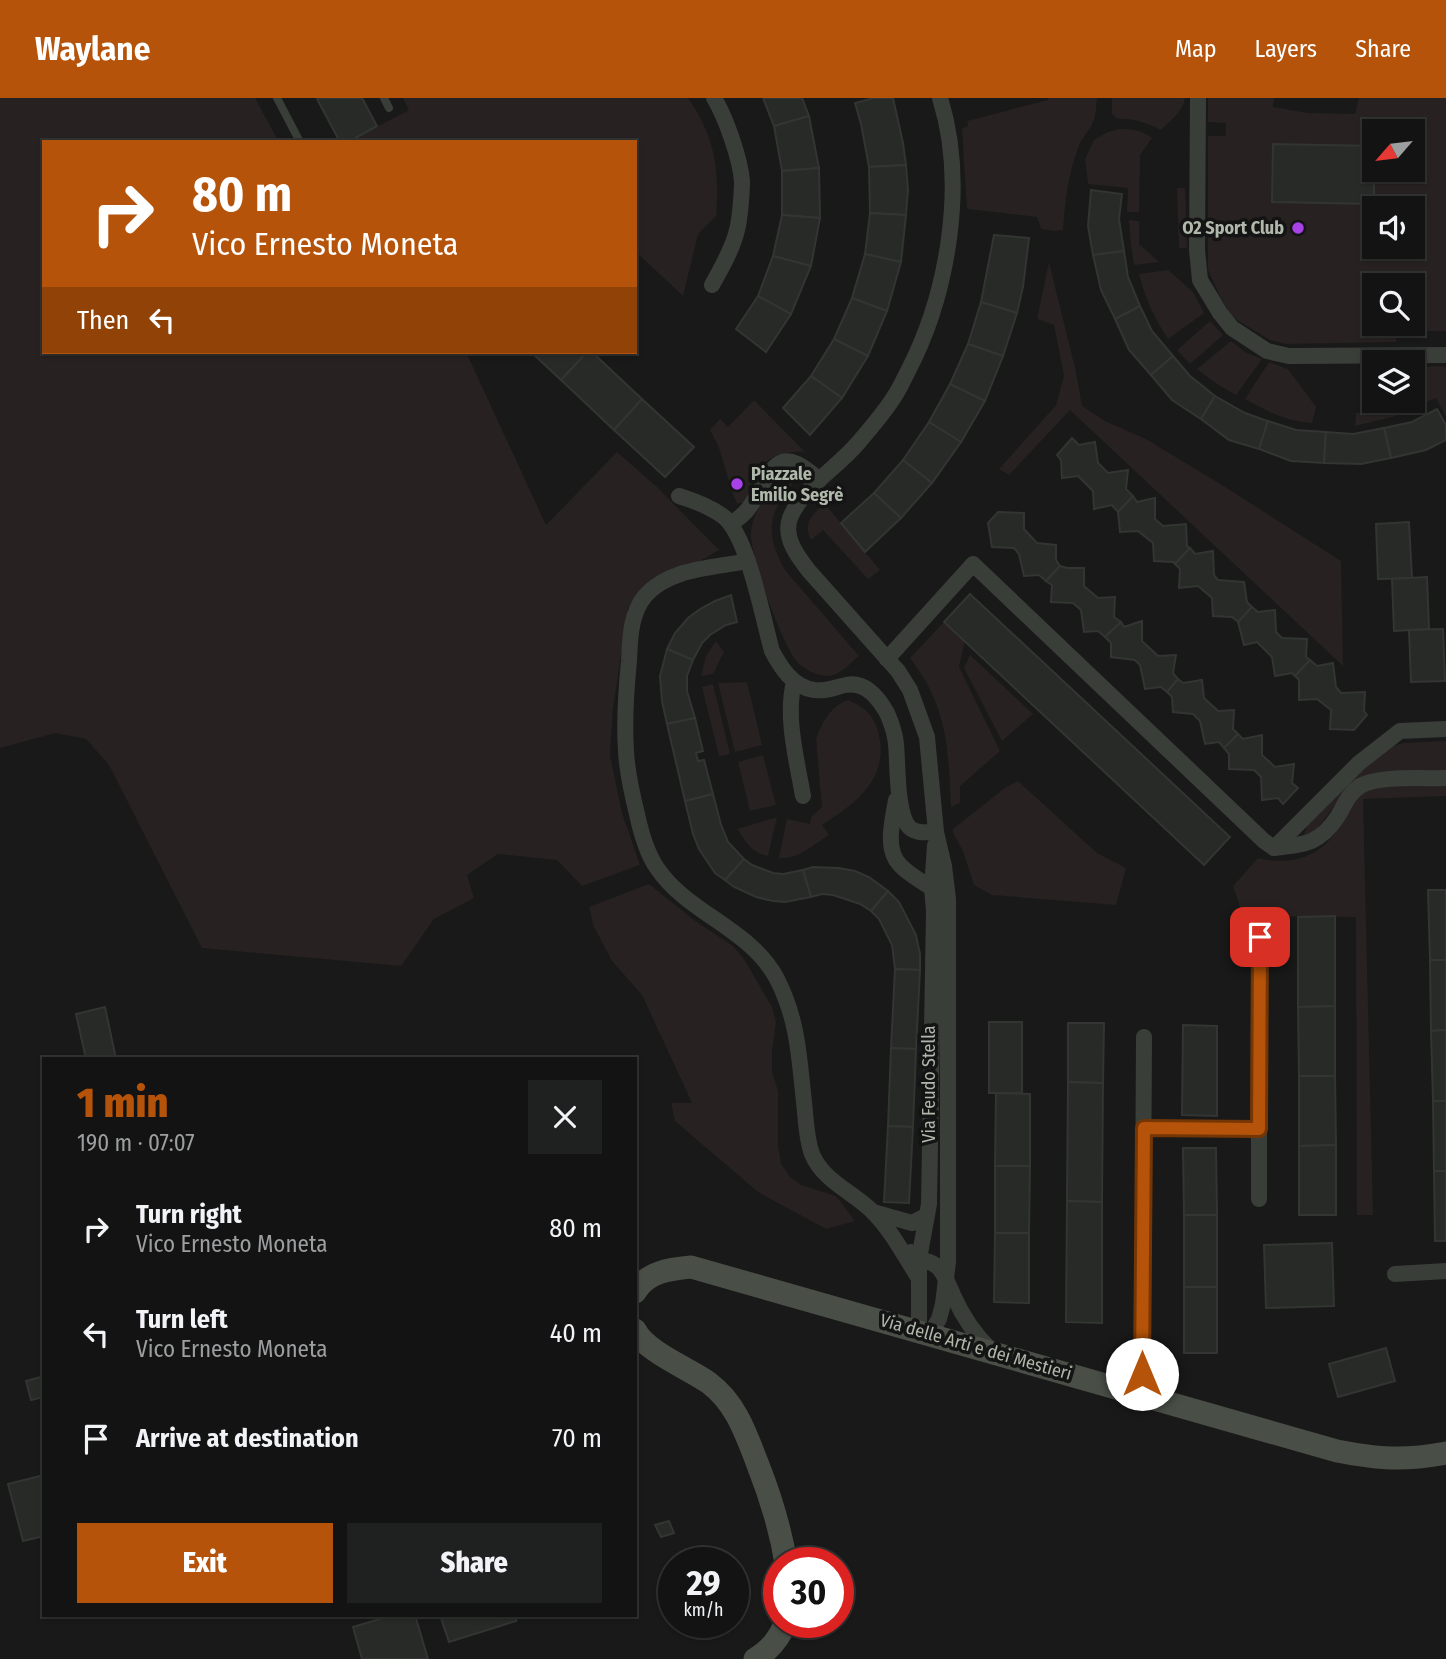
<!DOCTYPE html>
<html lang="en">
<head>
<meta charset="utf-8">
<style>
	body { margin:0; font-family:"Fira Sans Condensed",sans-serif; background:#1f2020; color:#f1f3f6; height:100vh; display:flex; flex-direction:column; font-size:26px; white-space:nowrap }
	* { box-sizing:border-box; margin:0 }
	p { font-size:23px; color:#9c9e9f }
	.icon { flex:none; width:38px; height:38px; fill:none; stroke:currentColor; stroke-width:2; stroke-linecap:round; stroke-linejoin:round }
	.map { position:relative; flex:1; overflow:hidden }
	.panel { position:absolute; left:42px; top:959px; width:595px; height:560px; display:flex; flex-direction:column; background:#121312; border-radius:0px; box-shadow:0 2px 5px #0004,0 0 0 2px #313232 }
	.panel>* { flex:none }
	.guide { position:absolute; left:42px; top:42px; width:595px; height:214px; border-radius:0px; box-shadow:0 2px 5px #0004,0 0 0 2px #313232; background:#b45309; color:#fff; overflow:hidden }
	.needle { width:46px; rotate:242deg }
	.fabs { position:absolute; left:1362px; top:21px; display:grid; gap:14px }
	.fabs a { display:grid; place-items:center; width:63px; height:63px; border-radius:0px; background:#121312; box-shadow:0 2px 5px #0004,0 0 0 2px #313232; font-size:35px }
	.speed { position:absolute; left:658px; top:1449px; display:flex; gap:14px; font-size:35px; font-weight:700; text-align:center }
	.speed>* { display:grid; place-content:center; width:91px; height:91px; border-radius:50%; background:#121312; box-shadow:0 2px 5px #0004,0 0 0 2px #313232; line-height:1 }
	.speed small { font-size:18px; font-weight:400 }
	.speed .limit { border:10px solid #d22; background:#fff; color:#111 }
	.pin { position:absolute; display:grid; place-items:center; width:60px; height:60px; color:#fff; margin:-30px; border-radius:14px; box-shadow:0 4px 10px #0006 }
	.me { position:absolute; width:77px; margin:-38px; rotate:0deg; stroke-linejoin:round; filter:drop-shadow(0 0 5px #0008) }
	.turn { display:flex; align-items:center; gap:24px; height:147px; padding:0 35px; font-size:32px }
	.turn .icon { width:91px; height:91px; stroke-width:2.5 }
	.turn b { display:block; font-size:49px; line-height:60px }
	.then { display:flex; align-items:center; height:66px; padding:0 35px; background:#0003; gap:14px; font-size:26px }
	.round { display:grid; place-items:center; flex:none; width:74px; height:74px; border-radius:0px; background:#1f2020 }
	.summary { display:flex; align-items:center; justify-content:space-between; height:119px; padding:0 35px }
	h1 { font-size:42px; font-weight:800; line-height:52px; color:#b45309 }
	.primary-button { display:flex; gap:14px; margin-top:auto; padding:14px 35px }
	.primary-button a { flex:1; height:80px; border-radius:0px; background:#b45309; color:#fff; font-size:28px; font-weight:800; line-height:80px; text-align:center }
	.primary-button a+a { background:#1f2020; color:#f1f3f6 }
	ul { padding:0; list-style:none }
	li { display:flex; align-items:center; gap:21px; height:105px; padding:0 35px }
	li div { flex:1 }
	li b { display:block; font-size:26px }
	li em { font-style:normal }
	header { display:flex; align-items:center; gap:42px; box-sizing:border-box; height:98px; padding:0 35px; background:#b45309; color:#fff }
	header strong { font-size:33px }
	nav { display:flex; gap:38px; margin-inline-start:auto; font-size:24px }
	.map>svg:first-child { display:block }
</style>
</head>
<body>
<header>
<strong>Waylane</strong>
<nav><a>Map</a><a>Layers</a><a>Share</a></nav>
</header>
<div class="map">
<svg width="1446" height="1561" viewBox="0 0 1446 1561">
	<rect width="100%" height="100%" fill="#181918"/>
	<g fill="#272121" fill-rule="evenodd">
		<polygon points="0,0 255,0 279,44 44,44 44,254 466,254 546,427 617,354 657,389 719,452 700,463 663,475 639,496 628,510 613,610 610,657 622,715 640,767 582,788 557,762 498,756 467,777 474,800 434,821 401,868 202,850 109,667 86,641 55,635 0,650"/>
		<path d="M403 0H688C715 38 720 73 716 118L698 136 683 198 635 153V44H348L409 12Z"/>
		<path d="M1048 0H1097C1096 9 1096 19 1092 27 1087 35 1081 41 1078 50 1068 77 1065 104 1063 132L1055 133 1041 131 1037 119 967 111 962 30 968 28 967 23 1048 2Z"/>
		<path d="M1112 0H1185C1183 14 1171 22 1161 32 1146 25 1133 20 1117 21L1112 16Z"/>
		<path d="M1208 0H1274L1273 9 1308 15 1355 16 1359 0H1446V233H1396V244L1286 246 1270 242 1237 222 1229 214 1220 198 1208 172V38H1226V25L1208 24ZM1374 33H1412V72H1374ZM1374 110H1412V149H1374ZM1374 187H1412V226H1374Z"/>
		<path d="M1119 31C1132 31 1142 32 1152 40L1140 57 1139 114H1127L1128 90 1088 86 1085 61 1094 42 1108 34Z"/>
		<polygon points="1177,90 1185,90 1187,150 1179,150"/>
		<polygon points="1129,122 1139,123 1139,146 1159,164 1134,167 1131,147"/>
		<polygon points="1049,164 1076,274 1082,308 1105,323 1146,341 1222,387 1341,463 1343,568 1070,312 1009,377 999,371 1056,307 1064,278 1054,227 1037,221"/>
		<path d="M1168 172 1193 194 1204 215 1168 241C1154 220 1145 200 1139 176Z"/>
		<polygon points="1210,223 1223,237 1190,266 1177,252"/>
		<polygon points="1231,243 1245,254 1262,261 1236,297 1217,286 1197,271"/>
		<path d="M1269 264 1288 271 1316 309 1312 325C1288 324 1266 313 1245 301Z"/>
		<polygon points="1444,268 1446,270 1446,319 1436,300 1408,313 1406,303 1412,303 1412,274 1416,269"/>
		<path d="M754 302 805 354C786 353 766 357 757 376 751 386 750 397 742 405H737L734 399 718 347 710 332 720 321 728 329Z"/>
		<polygon points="1389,303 1397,303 1400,317 1355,328 1356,315 1380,313"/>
		<path d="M786 373 792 374 799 378C770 412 762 431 785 472L859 558C850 565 840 578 828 578 817 578 806 572 798 565 782 548 749 456 751 433 753 414 771 385 786 373Z"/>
		<path d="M824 405 880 472 868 481 823 432 811 442C802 425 813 417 824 405Z"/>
		<path d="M944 524 965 543 959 569 1000 653 960 688V705L951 709C948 649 948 610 910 560Z"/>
		<polygon points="716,543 724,554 713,576 701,578 706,558"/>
		<polygon points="970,557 1033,616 1002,643 964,570"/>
		<polygon points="747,584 762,647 735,654 718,585"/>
		<polygon points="713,586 730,656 719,658 702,589"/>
		<path d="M848 602C866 610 874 617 879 637 889 681 855 706 822 727L829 737C813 747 798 762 779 760L787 721 810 726 811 719 822 709 816 642C820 627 832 606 848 602Z"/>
		<polygon points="1446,643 1446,672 1344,695 1314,735 1303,739 1310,720 1321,708 1390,649 1403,645"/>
		<polygon points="763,657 776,707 750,713 738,664"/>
		<polygon points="1018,683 1097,755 1126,770 1116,807 992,797 974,787 963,753 953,735 953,731 1006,689"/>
		<path d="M1446 686V698L1363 701 1373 1117H1357L1356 819 1243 818 1233 788 1258 760C1288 768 1321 760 1337 731 1347 714 1349 698 1370 691 1391 683 1424 687 1446 686Z"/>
		<path d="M777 719 768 758C752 755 746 744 737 731Z"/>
		<polygon points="649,786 694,822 733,848 746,864 772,909 776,924 772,954 772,973 778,993 778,1048 781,1066 790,1079 801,1087 836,1098 855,1123 826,1131 758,1094 675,1023 671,1005 692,1005 642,897 612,863 594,829 589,809"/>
	</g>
	<g fill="#282a28" stroke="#323532" stroke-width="2">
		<polygon points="319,0 362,0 377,28 348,44 340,44 317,1"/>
		<polygon points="763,0 802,0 809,18 774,28"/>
		<polygon points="874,0 893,0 903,45 906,67 869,69 861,26 855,5"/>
		<polygon points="809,18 819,70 782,73 774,28"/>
		<polygon points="1273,46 1374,48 1374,106 1272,104"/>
		<polygon points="906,67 908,92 906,117 870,115 869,69"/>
		<polygon points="819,70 820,120 782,117 782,73"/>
		<polygon points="1091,92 1122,96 1119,121 1124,153 1093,157 1088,128"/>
		<polygon points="870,115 906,117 901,164 865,156"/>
		<polygon points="782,117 820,120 811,168 773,158"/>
		<polygon points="994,137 1029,140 1023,189 1017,215 981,204"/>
		<polygon points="1124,153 1128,179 1140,208 1115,221 1101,192 1093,157"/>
		<polygon points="865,156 901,164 887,213 852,200"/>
		<polygon points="773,158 811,168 791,216 758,198"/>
		<polygon points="758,198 791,216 766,254 736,231"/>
		<polygon points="852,200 887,213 868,258 834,241"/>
		<polygon points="981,204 1017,215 1003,258 968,246"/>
		<polygon points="1140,208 1152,233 1173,258 1151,277 1129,252 1115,221"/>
		<polygon points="834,241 868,258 842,300 811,278"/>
		<polygon points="968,246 1003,258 985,303 950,286"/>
		<polygon points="531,254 587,254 561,282"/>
		<polygon points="587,254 592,254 642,301 614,332 561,282"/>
		<polygon points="1173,258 1190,278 1215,298 1201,321 1172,302 1151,277"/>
		<polygon points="811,278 842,300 810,337 783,310"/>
		<polygon points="950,286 985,303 961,344 929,324"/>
		<polygon points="1215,298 1245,315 1268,323 1259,351 1229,342 1201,321"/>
		<polygon points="642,301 694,349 665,379 614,332"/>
		<polygon points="1437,311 1446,327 1446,342 1426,352 1391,360 1384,330 1412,324"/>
		<polygon points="1268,323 1296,332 1326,334 1324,365 1291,363 1259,351"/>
		<polygon points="929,324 961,344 932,385 903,362"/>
		<polygon points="1384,330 1391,360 1361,366 1324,365 1326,334 1353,336"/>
		<polygon points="1072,340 1079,347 1095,344 1098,365 1108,375 1128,372 1126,391 1133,398 1118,414 1112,407 1094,411 1093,393 1078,378 1062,380 1061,362 1057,357"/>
		<polygon points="903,362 932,385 901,420 874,395"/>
		<polygon points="874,395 901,420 865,454 841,425"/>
		<polygon points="1133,398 1137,404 1155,400 1155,421 1163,428 1186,426 1187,448 1190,450 1175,466 1173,464 1154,463 1153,445 1138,433 1120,434 1118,414"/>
		<polygon points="998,414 1024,415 1024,431 1037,445 1056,447 1056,462 1060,468 1046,483 1039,477 1024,478 1019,456 1014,450 992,449 988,425"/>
		<polygon points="1409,424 1412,480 1378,481 1376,426"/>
		<polygon points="1190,450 1195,456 1213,453 1214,477 1218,482 1244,484 1247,504 1252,509 1238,524 1232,519 1213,518 1212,500 1198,488 1179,490 1180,471 1175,466"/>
		<polygon points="1060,468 1067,470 1084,470 1084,488 1098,500 1115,499 1114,519 1121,524 1105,539 1098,533 1084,534 1081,512 1073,505 1051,504 1052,487 1046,483"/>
		<polygon points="1427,479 1429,531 1394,533 1392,481"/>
		<polygon points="970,496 1230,739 1204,767 944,524"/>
		<polygon points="731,497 737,524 726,527 710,537 702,545 693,562 667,551 675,535 688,520 700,511 715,503"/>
		<polygon points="1252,509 1258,514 1275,512 1276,534 1282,540 1307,541 1306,559 1310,562 1295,578 1292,575 1275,578 1272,559 1257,544 1244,547 1238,524"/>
		<polygon points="1142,523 1142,543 1158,558 1176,557 1173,575 1178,581 1167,594 1161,589 1145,591 1140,567 1135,562 1111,559 1111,545 1105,539 1121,524 1124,529"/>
		<polygon points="1443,531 1445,583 1411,584 1409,532"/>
		<polygon points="667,551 693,562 687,578 687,593 695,620 667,626 662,603 660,578"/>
		<polygon points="1310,562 1317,568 1333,565 1336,589 1341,595 1365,594 1364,613 1367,617 1354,632 1330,631 1331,612 1317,601 1299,602 1299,582 1295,578"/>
		<polygon points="1178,581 1183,585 1202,582 1204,600 1218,613 1234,612 1233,631 1238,636 1224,650 1219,644 1205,646 1200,623 1193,616 1173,614 1172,599 1167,594"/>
		<polygon points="695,620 703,653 696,655 698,663 704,662 713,696 685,703 667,626"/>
		<polygon points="1238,636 1243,641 1262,637 1262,657 1275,669 1294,666 1292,685 1298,690 1283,706 1278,700 1262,702 1261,679 1254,672 1229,671 1229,656 1224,650"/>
		<polygon points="713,696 721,727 728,744 744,761 725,782 715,775 699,751 693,736 685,703"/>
		<polygon points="744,761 752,767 773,775 783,776 803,772 811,799 785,804 773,803 756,799 734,789 725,782"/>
		<polygon points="813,769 839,770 855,773 869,779 888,793 871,813 860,806 833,797 822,796 811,799 803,772"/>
		<polygon points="1428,792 1446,792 1446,862 1430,862"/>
		<polygon points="888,793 899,804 916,837 920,856 920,872 895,871 892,847 879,821 871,813"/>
		<polygon points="1335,818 1335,908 1298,909 1298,819"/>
		<polygon points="1430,862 1446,862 1446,932 1431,933"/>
		<polygon points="895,871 920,872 916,951 891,950"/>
		<polygon points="1335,908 1335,978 1299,978 1298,909"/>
		<polygon points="105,909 116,961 86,961 76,916"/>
		<rect x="989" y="924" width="33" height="71"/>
		<polygon points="1068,925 1104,925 1103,985 1068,984"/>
		<polygon points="1183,927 1217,928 1217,1018 1182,1017"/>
		<polygon points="1446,932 1446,1003 1433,1003 1431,933"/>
		<polygon points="891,950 916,951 913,1029 888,1028"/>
		<polygon points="1299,978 1335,978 1336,1047 1299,1048"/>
		<polygon points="1068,984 1103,985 1102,1104 1067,1103"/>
		<polygon points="996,995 1030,996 1030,1068 995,1068"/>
		<polygon points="1433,1003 1446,1003 1446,1073 1434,1073"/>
		<polygon points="888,1028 913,1029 909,1105 884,1104"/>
		<polygon points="1336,1047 1336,1117 1299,1117 1299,1048"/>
		<polygon points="1183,1050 1216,1050 1217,1117 1184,1117"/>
		<polygon points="995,1068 1030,1068 1029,1135 995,1135"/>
		<polygon points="1434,1073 1446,1073 1446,1143 1435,1143"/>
		<polygon points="1067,1103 1102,1104 1102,1225 1066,1224"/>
		<rect x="1184" y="1117" width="33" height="72"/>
		<polygon points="995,1135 1029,1135 1029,1205 994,1204"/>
		<polygon points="1332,1145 1334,1208 1266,1210 1264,1147"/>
		<rect x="1184" y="1189" width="33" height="66"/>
		<polygon points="1386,1250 1395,1283 1338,1299 1329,1266"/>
		<polygon points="44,1278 44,1299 31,1302 26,1283"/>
		<polygon points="44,1377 44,1438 23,1443 8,1386"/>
		<polygon points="669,1423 674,1435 661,1439 655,1427"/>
		<polygon points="393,1517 415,1517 428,1561 362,1561 353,1529"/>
		<polygon points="440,1517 517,1517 516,1523 449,1544"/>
	</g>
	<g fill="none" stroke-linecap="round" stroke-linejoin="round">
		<g stroke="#3a3e39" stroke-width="8">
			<polyline points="277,0 300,44"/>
			<polyline points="384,0 389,10"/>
		</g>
		<g stroke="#3a3e39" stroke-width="16">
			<polyline points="1198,0 1197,152 1200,182 1220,215 1232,230 1267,253 1289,258 1446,257"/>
			<path d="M712 187C721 171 733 150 737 132 740 121 742 94 742 83 740 60 726 20 714 0"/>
			<path d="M679 398C695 403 711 409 724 419 748 439 763 521 772 553 781 570 793 589 814 592 825 594 835 589 846 587 865 583 878 599 887 615 891 624 895 635 896 646 898 665 896 717 910 730 917 736 927 734 936 734"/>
			<path d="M731 426C737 421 744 417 748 411 772 379 773 339 819 382"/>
			<path d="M748 463C714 470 669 470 645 498 630 516 630 542 629 563 626 593 624 624 626 653 627 674 632 696 637 716 641 735 646 754 657 770 688 816 750 830 777 881 798 922 799 959 804 1004 806 1021 806 1040 812 1056 823 1083 853 1094 873 1114 891 1132 904 1157 918 1179"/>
			<path d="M887 561 973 466 1264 743 1274 750C1304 747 1320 746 1338 718 1345 706 1348 696 1360 688 1379 677 1424 681 1446 680"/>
			<path d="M794 584C785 619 797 663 803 698"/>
			<path d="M896 702C893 721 884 751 900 767 908 776 921 783 932 790"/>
			<polyline points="1274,750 1359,665 1400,633 1446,631"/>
			<polyline points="1144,1030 1259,1031 1260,839"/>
			<polyline points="1259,1101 1259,1031"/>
			<polyline points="873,1114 912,1125 926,1118"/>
			<path d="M911 1154C912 1156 918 1160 920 1161 927 1164 932 1163 939 1170 946 1179 949 1188 954 1199 963 1219 975 1237 991 1252"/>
			<polyline points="1395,1176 1446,1173"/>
			<polyline points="919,1233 919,1161 929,1106 934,813 932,790 935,747"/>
			<path d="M930 1236 939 1221 943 1206 948 1164V801L944 768 936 734 927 639 910 592 898 573 809 473C798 459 783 440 790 420 803 389 837 370 858 345 870 331 884 315 894 299 899 292 903 283 907 275 948 197 967 86 940 0"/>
			<polyline points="1142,1297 1144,939"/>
		</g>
		<g stroke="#494e47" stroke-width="23">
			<path d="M635 1194C647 1174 669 1171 691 1169L1337 1353C1379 1361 1403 1363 1446 1355"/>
			<path d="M635 1232C646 1254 688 1270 709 1285 736 1305 746 1336 758 1367 771 1400 780 1429 786 1465"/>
			<path d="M755 1561C770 1552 779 1541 786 1524"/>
		</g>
	</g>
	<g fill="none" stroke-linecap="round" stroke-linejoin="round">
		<defs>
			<polyline id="route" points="1142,1276 1144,1030 1259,1031 1260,839"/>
		</defs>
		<use href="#route" stroke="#753606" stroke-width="18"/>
		<use href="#route" stroke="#b45309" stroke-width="12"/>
	</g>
	<g fill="#a941e8" stroke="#131413" stroke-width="2.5">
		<circle cx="1298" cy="130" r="7"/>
		<circle cx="737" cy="386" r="7"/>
	</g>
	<g text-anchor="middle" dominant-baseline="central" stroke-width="7" stroke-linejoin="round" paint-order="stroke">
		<g font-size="18" font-weight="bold" fill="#afb8aa" stroke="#131413" text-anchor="end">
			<text x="1284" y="130">O2 Sport Club</text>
			<text x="751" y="376" text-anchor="start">Piazzale<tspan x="751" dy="21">Emilio Segrè</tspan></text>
		</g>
		<g font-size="18" fill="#afb8aa" stroke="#131413">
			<text transform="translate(929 986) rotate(-90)">Via Feudo Stella</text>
			<text transform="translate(976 1249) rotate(16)">Via delle Arti e dei Mestieri</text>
		</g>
	</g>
</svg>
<div class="fabs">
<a><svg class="needle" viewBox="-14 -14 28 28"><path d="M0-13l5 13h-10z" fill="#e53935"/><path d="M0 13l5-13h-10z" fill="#9c9e9f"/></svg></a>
<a><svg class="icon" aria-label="sound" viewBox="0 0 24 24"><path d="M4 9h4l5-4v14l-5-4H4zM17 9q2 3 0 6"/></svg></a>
<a><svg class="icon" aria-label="search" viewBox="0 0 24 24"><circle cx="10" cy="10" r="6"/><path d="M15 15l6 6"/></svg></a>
<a><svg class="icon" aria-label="layers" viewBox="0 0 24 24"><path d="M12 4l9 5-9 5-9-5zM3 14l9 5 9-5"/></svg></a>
</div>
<div class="speed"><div>29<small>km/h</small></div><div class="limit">30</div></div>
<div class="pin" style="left:1260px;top:839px;background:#d93025"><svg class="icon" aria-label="arrive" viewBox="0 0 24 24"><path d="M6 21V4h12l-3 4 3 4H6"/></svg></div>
<svg class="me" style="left:1142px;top:1276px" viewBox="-20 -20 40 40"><circle r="19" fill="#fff"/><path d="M0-13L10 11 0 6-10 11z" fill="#b45309"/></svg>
<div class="guide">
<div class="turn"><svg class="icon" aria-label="right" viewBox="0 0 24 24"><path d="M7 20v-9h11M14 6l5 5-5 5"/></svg><div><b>80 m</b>Vico Ernesto Moneta</div></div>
<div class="then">Then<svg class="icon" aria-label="left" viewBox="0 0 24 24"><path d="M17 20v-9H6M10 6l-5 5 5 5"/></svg></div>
</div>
<section class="panel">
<div class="summary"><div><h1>1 min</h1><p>190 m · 07:07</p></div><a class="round"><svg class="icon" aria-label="close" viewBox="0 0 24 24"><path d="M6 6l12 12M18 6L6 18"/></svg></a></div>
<ul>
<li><svg class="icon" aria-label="right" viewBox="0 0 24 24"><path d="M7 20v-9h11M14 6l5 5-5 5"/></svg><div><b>Turn right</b><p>Vico Ernesto Moneta</p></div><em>80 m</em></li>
<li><svg class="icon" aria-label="left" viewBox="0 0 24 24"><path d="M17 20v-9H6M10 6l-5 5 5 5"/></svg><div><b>Turn left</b><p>Vico Ernesto Moneta</p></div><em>40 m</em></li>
<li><svg class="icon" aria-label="arrive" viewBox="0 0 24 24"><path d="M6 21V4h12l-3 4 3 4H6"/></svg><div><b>Arrive at destination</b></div><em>70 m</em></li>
</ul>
<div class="primary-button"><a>Exit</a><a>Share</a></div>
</section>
</div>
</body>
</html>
